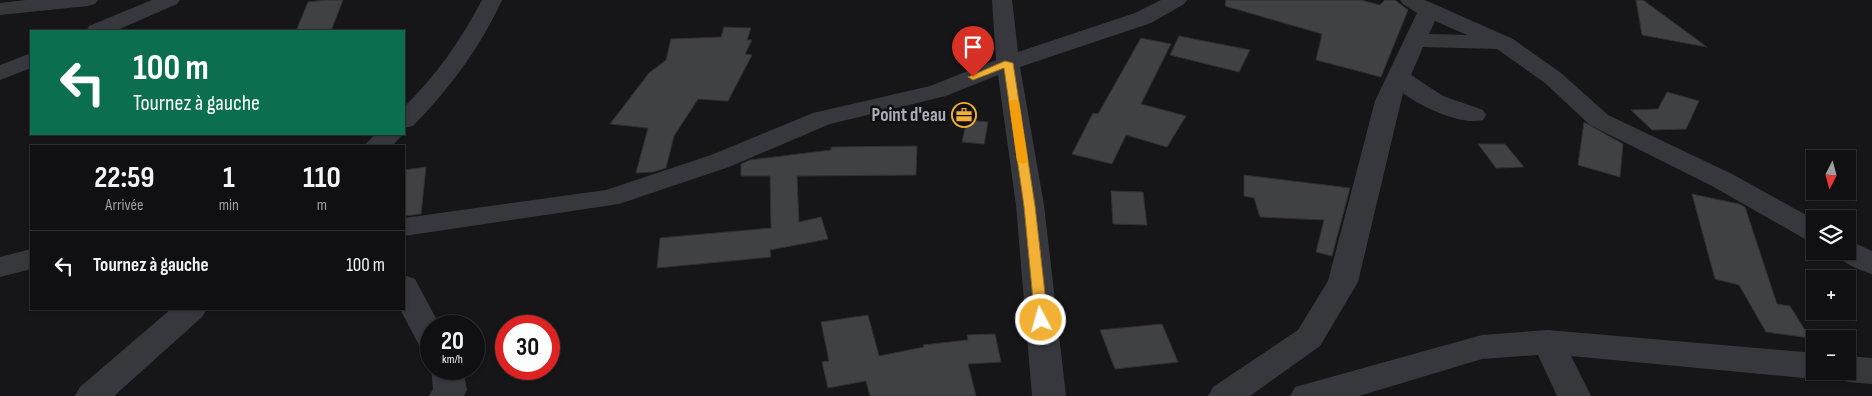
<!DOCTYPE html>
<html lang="fr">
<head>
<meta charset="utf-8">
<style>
	body { margin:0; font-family:"Sofia Sans Condensed",sans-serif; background:#19191b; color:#f1f3f6; height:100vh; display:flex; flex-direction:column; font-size:19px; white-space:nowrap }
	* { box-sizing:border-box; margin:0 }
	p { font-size:16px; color:#9c9d9f }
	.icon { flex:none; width:28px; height:28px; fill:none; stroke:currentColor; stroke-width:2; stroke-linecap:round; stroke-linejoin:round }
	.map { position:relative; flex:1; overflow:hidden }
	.panel { position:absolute; left:30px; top:145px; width:375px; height:165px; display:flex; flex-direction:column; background:#101012; border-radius:0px; box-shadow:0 1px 4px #0004,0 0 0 1px #303032 }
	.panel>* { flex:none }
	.guide { position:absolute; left:30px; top:30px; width:375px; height:105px; border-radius:0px; box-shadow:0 1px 4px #0004,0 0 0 1px #303032; background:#0b6e4f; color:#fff; overflow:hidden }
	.needle { width:32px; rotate:186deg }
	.controls { position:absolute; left:1806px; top:150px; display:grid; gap:10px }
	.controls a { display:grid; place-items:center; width:50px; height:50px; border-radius:0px; background:#101012; box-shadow:0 1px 4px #0004,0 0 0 1px #303032; font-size:25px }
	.speed { position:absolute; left:420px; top:315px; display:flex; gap:10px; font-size:25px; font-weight:700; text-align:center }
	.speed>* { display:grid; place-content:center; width:65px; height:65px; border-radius:50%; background:#101012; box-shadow:0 1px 4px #0004,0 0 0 1px #303032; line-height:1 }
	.speed small { font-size:12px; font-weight:400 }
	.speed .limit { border:8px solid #d22; background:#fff; color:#111 }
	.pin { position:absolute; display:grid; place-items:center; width:42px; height:42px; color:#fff; margin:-51px -21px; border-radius:50% 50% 50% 0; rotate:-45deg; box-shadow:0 0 5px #0007 }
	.pin .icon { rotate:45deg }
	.me { position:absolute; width:55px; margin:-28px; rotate:354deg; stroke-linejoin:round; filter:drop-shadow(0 0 4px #0008) }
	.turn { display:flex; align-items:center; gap:18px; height:105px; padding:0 20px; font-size:22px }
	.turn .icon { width:65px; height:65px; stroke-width:2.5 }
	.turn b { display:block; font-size:35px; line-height:42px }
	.eta { display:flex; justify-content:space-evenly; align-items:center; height:85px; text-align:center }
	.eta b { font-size:30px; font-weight:700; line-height:35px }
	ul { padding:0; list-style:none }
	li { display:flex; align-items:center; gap:15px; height:70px; padding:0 20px; border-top:1px solid #303032 }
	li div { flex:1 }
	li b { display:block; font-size:19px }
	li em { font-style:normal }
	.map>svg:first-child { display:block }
</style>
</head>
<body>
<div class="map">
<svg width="1872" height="396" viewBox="0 0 1872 396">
	<rect width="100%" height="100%" fill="#161618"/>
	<g fill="#404145" stroke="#303034">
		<polygon points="326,0 343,0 331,31 296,31 308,2"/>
		<polygon points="1226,0 1361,0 1380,5 1385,0 1395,0 1408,10 1381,77 1316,60 1322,34 1225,6"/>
		<polygon points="1636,0 1643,0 1707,47 1642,35"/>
		<polygon points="724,27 751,28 747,40 752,40 745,54 752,55 728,101 698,99 674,136 666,168 653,172 636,173 648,128 610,124 649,73 666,60 671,39 721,37"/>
		<polygon points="1179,36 1250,50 1239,72 1170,55"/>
		<polygon points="1141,38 1171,44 1141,104 1186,116 1167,147 1126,135 1112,164 1072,154 1093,113 1098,114"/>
		<polygon points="1667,92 1699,101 1686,129 1652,130 1631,110 1658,109"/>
		<polygon points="967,120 988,122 984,144 962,142"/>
		<polygon points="1584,122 1623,144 1620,177 1578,165"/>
		<polygon points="1478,144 1505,144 1524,167 1496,168"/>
		<polygon points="917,146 916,175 797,176 799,222 821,217 828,239 770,250 771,257 657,268 660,238 771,228 770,176 741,176 741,164 750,160 831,150 831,147"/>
		<polygon points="426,167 421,214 404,216 404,170"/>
		<polygon points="1244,175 1350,188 1332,256 1316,252 1324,220 1260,217 1254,198 1244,196"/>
		<polygon points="1111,191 1143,192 1147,225 1113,224"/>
		<polygon points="1692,194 1739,204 1745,207 1777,304 1790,306 1810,338 1766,332 1739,285 1715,279"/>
		<polygon points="868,315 879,356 924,347 923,345 968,340 967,335 995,334 1001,362 968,364 976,396 870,396 866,381 828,388 822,362 829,361 821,322"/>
		<polygon points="1162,324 1178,362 1115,369 1100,330"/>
	</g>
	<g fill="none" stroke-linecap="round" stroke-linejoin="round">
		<g fill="#37383d" fill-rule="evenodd">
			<polygon points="26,0 98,0 95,4 88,6 0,15 0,3"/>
			<polygon points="152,0 180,0 177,4 115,31 86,31 89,26"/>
			<path d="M482 0H502C480 48 449 89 413 126L404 128V107C436 76 461 40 482 0Z"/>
			<polygon points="992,0 1012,0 1018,52 1135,13 1161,0 1187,0 1184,4 1151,23 1020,67 1044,205 1066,396 1032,396 1016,205 998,75 946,96 830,124 729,167 619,204 404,236 404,218 606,190 711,155 813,113 930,86 996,60"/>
			<path d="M1400 0H1425L1513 39 1561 73 1608 115 1732 174 1815 220V241L1805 239 1712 186 1590 125 1545 83 1497 49 1423 47 1411 75 1443 96 1483 110 1486 115 1483 120C1461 126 1420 106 1403 93L1358 282 1320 346 1250 396H1208L1213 387 1298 330 1328 281 1375 101 1417 13 1403 4ZM1435 21 1467 35 1429 34Z"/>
			<polygon points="31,53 31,68 0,80 0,65"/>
			<polygon points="375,134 403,134 392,146 364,146"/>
			<path d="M1848 240 1872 251V274C1859 270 1841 263 1834 251H1848Z"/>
			<polygon points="31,249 31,269 0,277 0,257"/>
			<polygon points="404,275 415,279 440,326 431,326 431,351 420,347 400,309 404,309"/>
			<polygon points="171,309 207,309 202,317 114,396 75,396 80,387"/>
			<polygon points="1548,330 1815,353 1815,371 1829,371 1827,375 1815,379 1571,356 1591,396 1557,396 1538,355 1482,359 1359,396 1290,396 1295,387 1482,335"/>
			<polygon points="1848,356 1872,358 1872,384 1848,382 1836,378 1833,371 1848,371"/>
			<polygon points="431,367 463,369 467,390 464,396 429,396 433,389"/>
		</g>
	</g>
	<polygon fill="#f2b134" stroke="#9d7322" points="1005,61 1013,63 1035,206 1048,320 1041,324 1035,320 1024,206 1004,68 973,80 968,77"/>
	<polygon fill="#f59e0b" points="1014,99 1019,102 1028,161 1023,164 1017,161 1009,102"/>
	<defs>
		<symbol id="office-ring" viewBox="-11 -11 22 22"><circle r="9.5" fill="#111113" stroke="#f2b134" stroke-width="1.5"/><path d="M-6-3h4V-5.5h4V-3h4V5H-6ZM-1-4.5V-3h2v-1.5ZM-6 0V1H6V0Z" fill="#f2b134"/></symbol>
	</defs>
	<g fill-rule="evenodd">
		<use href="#office-ring" x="950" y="101" width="28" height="28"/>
	</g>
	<g text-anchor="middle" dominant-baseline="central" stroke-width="5" stroke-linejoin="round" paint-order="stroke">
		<g font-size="19" font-weight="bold" fill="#a8adb8" stroke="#111113" text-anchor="end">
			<text x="946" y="115">Point d'eau</text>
		</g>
	</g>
</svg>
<div class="controls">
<a><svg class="needle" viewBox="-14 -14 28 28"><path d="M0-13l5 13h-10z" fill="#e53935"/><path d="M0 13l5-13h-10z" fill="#9c9d9f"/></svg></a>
<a><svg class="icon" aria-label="layers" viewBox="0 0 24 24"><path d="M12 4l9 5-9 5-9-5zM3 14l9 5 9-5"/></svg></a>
<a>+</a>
<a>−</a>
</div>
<div class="speed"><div>20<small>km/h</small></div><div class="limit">30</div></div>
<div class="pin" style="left:973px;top:77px;background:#d93025"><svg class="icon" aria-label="arrive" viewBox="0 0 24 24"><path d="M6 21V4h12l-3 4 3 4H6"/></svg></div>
<svg class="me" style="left:1041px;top:320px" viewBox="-20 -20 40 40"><circle r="17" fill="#f2b134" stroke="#fff" stroke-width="3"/><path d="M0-11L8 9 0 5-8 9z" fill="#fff"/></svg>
<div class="guide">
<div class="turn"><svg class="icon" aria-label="left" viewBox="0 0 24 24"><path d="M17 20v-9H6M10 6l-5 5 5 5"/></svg><div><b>100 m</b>Tournez à gauche</div></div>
</div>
<section class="panel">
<div class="eta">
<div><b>22:59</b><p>Arrivée</p></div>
<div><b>1</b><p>min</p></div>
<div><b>110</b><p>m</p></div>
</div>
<ul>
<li><svg class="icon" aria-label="left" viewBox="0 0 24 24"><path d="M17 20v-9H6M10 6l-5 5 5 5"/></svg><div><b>Tournez à gauche</b></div><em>100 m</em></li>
</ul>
</section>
</div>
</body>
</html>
